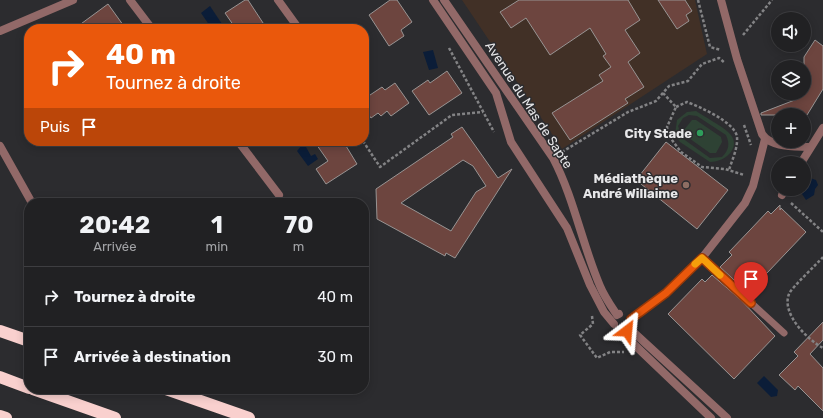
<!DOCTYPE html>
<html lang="fr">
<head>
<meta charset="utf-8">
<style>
	body { margin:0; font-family:Rubik,sans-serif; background:#29292b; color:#f1f3f6; height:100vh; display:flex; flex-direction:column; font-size:15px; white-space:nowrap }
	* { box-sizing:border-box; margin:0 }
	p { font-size:13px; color:#a2a3a6 }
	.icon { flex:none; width:22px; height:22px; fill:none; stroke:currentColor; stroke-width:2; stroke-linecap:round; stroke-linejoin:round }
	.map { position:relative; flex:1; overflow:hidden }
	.sheet { position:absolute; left:24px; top:198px; width:345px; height:196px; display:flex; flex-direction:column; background:#212123; border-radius:16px; box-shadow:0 2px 10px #0003,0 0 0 1px #3e3e41 }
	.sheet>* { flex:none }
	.guide { position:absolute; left:24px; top:24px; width:345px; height:122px; border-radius:16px; box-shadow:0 2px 10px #0003,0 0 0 1px #3e3e41; background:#ea580c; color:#fff; overflow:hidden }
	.controls { position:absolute; left:771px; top:12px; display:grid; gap:8px }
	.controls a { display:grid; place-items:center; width:40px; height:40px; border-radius:50%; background:#212123; box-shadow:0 2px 10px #0003,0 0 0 1px #3e3e41; font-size:20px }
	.pin { position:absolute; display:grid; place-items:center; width:34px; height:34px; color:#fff; margin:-41px -17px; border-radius:50% 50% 50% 0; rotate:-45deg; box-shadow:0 0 4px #0007 }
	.pin .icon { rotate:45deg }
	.me { position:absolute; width:44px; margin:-22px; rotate:29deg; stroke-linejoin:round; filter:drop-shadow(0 0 3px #0008) }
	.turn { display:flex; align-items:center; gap:14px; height:84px; padding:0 16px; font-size:18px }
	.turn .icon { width:52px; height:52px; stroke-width:2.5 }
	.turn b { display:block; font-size:28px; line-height:34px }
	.then { display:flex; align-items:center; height:38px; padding:0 16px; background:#0003; gap:8px; font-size:15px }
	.eta { display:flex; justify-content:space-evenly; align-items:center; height:68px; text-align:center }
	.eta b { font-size:24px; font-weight:700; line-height:28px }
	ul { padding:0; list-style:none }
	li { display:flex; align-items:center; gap:12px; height:60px; padding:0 16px; border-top:1px solid #3e3e41 }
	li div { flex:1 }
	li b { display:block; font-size:15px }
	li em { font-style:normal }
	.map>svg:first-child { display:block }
</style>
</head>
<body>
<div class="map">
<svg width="823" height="418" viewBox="0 0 823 418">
	<rect width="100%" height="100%" fill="#2c2c2f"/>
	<polygon fill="#413026" points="462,0 695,0 707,54 562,149"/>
	<g fill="#2e4234" fill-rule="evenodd">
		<path d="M696 111C706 118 719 124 728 132 743 145 727 162 710 162L680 142 675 135 677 120 687 112ZM689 115 697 116 726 135C730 144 729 150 722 157L710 158 682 138 678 126 683 118Z"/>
		<polygon points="692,120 696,120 721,137 722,142 716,153 710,153 686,136 684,130"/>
	</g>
	<g fill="#0b1d38">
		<polygon points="210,6 222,24 212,29 201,13"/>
		<polygon points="433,50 438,68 429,70 423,52"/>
		<polygon points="302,145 306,147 311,156 315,154 318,159 308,166 297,151"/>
		<polygon points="810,178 816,180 818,185 815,189 814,195 806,200 802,194 804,185"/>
		<polygon points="764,376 778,390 777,396 771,397 757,383"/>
	</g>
	<g fill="#6d453f" stroke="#989493" fill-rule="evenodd">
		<polygon points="245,0 248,0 267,29 236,29 225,13"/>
		<polygon points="390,0 397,0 412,22 401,30 404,36 389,46 369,15"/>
		<polygon points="519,0 628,0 640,20 625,30 640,53 628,62 644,87 625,99 628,103 570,140 552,113 603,81 599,75 611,67 603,56 606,54 590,28 550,55 526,18 511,28 500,12"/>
		<polygon points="658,0 685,0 692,11 686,15 689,21 677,29"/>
		<polygon points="108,4 126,29 74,29"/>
		<polygon points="815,40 823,46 823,89 807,115 761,115 761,113 800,98 804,93 804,57"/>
		<polygon points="447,71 462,93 429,115 412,91 428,80 430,83"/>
		<polygon points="395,83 409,103 391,116 387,111 381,116 378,113 371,118 364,108 364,99 382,87 385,90"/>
		<path d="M462 127 498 178 512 169 455 258 446 253 445 256 377 219 376 189 453 137 451 134ZM463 160 473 166 486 186 476 192 451 231 401 203Z"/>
		<polygon points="314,141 343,141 357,164 326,184 316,169 328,161"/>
		<polygon points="666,142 728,190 697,229 636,180"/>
		<polygon points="780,205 780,210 781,208 806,232 748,293 720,267 732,255 729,252 750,230 768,211 771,214"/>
		<polygon points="712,275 741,300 775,336 734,379 668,314 702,279 705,282"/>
		<polygon points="823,322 823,340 810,354 823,368 823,411 798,386 795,390 779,375 798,356 794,352"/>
	</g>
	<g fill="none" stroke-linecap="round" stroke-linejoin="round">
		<g stroke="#838385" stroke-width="2.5" stroke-dasharray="3 2" stroke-linecap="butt">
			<polyline points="698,0 710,47 721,50"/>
			<polyline points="743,35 772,0"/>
			<polyline points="449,48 494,132"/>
			<polyline points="663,93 676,107 667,127 669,136 681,152 702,167 725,169 744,175"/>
			<path d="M676 107 687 102C700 107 735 122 737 137 738 148 732 160 729 170"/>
			<polyline points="744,125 751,145"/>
			<polyline points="363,141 380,167 452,115 483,112"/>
			<polyline points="562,152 628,112 656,101 669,86 688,81 702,64 719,58 725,63"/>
			<polyline points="791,203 823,232"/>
			<path d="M823 257C817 264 791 288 789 294 781 314 808 340 823 348"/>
			<polyline points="592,316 593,324 580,335 597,358 610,352 624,352"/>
		</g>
		<polyline stroke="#926968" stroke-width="7" points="702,258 784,333"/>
		<g stroke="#926968" stroke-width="8">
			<polyline points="130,0 152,29"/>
			<polyline points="278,0 299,29"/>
			<polyline points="433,0 496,93 511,142 567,228 590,285 604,312 614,324"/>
			<path d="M444 0 553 158C574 198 582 244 600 286 604 296 611 306 617 315L619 314"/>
			<path d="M721 0 737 59 762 134C771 148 795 146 810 147"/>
			<polyline points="0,31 73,0"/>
			<polyline points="238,141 279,195"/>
			<polyline points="0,146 32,203"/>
			<polyline points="801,163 823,128"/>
			<polyline points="782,195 785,189"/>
			<polyline points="631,319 666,293 702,258 745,203 753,186 765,139"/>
			<polyline points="630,329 727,418"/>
			<polyline points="621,332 711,418"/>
		</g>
		<g stroke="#f9d0ce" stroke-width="12">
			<polyline points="0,331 29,341"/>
			<polyline points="0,377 29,388"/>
			<polyline points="33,389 115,418"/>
			<polyline points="166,389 249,418"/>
			<polyline points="0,416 6,418"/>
		</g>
	</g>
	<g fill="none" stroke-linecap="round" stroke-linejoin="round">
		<defs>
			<polyline id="route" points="627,331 632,324 631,319 666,293 702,258 751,303"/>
		</defs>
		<use href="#route" stroke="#983908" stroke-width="10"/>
		<use href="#route" stroke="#ea580c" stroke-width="7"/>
		<polyline stroke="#f59e0b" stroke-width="7" points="695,264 702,258 720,275"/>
	</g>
	<circle fill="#2e9e5b" stroke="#2c2c2f" stroke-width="1.5" cx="700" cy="133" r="4"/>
	<circle fill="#8d6e63" stroke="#2c2c2f" stroke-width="1.5" cx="686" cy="185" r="4"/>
	<g text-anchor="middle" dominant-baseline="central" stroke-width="3" stroke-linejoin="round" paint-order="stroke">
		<g font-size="13" fill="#e7e7e9" stroke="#2c2c2f">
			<text transform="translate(529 105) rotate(57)">Avenue du Mas de Sapte</text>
		</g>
		<g font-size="13" font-weight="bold" fill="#e7e7e9" stroke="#2c2c2f" text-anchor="end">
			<text x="692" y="133">City Stade</text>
			<text x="678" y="178">Médiathèque<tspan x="678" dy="15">André Willaime</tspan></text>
		</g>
	</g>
</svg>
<div class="controls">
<a><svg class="icon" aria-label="sound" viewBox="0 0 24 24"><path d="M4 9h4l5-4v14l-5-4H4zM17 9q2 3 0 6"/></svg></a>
<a><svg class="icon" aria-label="layers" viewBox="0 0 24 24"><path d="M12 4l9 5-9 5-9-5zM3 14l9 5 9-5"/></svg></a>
<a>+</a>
<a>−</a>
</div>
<div class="pin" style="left:751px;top:303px;background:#d93025"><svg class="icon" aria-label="arrive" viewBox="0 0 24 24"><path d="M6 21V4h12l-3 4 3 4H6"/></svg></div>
<svg class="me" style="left:627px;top:331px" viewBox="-20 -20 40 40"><path d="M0-17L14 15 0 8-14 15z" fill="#ea580c" stroke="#fff" stroke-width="4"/></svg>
<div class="guide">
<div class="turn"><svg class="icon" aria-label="right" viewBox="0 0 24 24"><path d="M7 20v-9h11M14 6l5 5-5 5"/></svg><div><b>40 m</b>Tournez à droite</div></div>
<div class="then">Puis<svg class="icon" aria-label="arrive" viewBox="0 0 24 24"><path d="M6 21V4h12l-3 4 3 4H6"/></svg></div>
</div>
<section class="sheet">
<div class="eta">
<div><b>20:42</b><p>Arrivée</p></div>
<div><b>1</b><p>min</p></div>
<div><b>70</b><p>m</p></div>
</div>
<ul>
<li><svg class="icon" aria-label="right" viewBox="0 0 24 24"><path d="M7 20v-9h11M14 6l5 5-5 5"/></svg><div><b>Tournez à droite</b></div><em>40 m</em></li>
<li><svg class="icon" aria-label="arrive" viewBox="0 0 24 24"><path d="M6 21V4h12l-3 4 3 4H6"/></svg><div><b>Arrivée à destination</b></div><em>30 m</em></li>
</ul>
</section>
</div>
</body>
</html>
